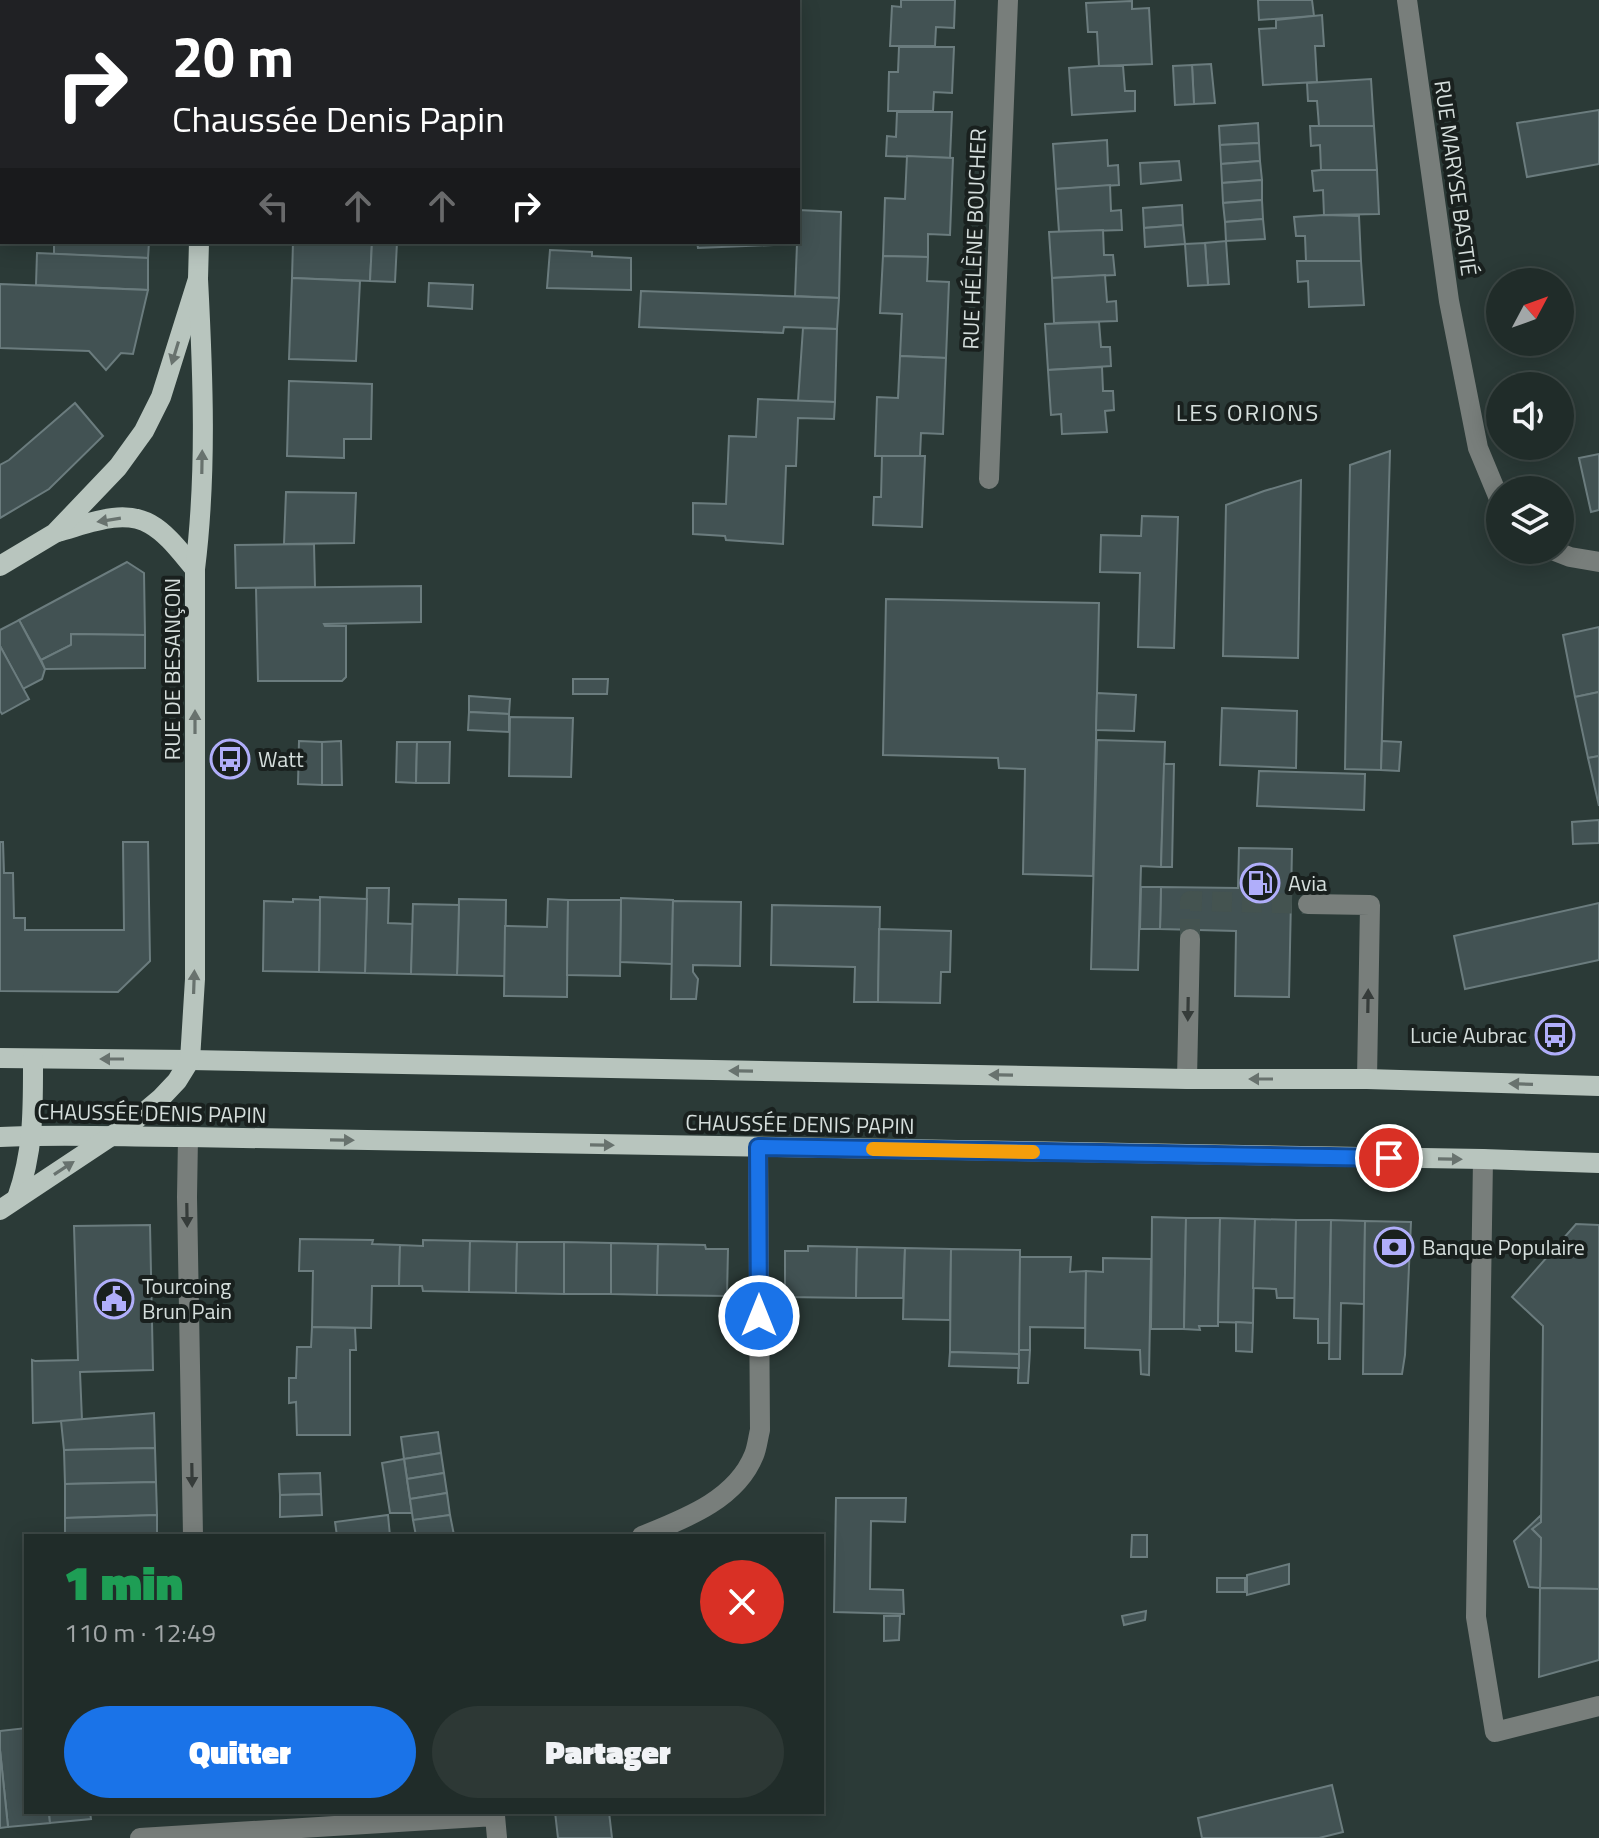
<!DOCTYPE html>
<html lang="fr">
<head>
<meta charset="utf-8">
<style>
	body { margin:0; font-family:"Titillium Web",sans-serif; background:#2d3835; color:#f1f3f6; height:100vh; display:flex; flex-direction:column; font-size:30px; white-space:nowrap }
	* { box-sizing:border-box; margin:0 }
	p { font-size:26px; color:#a2a7a8 }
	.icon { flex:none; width:44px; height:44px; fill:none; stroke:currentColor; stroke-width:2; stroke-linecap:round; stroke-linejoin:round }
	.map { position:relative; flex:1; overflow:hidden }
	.panel { position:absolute; left:24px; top:1534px; width:800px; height:280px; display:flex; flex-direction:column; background:#202c29; border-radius:0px; box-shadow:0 4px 20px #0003,0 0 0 2px #3d4846 }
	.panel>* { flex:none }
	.guide { position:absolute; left:0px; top:0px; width:800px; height:244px; box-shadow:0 4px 20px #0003,0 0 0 2px #3d4846; background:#202124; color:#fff; overflow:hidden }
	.needle { width:52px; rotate:49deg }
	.tools { position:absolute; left:1486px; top:268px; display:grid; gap:16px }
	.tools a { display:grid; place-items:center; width:88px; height:88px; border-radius:50%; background:#202c29; box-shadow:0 4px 20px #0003,0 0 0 2px #3d4846; font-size:40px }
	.pin { position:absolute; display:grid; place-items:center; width:68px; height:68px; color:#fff; margin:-34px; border:4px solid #fff; border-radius:50%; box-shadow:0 2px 8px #0007 }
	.me { position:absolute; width:88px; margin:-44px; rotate:0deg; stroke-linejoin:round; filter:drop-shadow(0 0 6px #0008) }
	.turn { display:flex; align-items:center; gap:28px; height:168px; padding:0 40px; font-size:36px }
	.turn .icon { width:104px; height:104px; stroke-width:2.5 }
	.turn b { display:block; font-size:56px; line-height:68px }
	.lanes { display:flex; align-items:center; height:76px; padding:0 40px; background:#0003; justify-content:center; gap:40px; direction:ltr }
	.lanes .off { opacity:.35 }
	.round { display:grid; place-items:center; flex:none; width:84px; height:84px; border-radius:42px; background:#2d3835 }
	.summary { display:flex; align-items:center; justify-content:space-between; height:136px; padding:0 40px }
	h1 { font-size:48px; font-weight:800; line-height:60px; color:#1e9e55 }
	.cta { display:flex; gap:16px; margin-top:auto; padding:16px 40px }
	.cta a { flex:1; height:92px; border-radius:48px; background:#1a73e8; color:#fff; font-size:32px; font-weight:800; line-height:92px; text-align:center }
	.cta a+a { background:#2d3835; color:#f1f3f6 }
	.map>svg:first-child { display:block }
</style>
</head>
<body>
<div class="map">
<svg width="1599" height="1838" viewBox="0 0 1599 1838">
	<rect width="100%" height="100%" fill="#2b3a37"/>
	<g fill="#425253" stroke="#6b7c7e" stroke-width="2">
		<rect x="58" y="0" width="100" height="2"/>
		<polygon points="901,0 955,0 954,28 936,27 935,46 890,46 892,6 901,7"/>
		<polygon points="1258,0 1312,0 1314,16 1259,20"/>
		<polygon points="1132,1 1132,9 1149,8 1152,64 1099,66 1097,32 1088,32 1086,3"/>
		<polygon points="1322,15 1324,46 1315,46 1317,82 1263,85 1259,29 1276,28 1276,20"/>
		<polygon points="899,47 954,47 952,93 934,92 933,111 888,111 889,72 898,72"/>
		<polygon points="1211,64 1215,103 1194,104 1192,65"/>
		<polygon points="1192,65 1194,104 1175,105 1173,66"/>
		<polygon points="1099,66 1123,66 1125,91 1135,91 1135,111 1072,115 1069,68"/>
		<polygon points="1371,79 1374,126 1319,126 1317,101 1308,101 1307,83"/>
		<polygon points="1599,110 1599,164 1527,177 1517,123"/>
		<polygon points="897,112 952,112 950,158 886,156 887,136 896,137"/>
		<polygon points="1258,123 1259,143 1220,145 1219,126"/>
		<polygon points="1310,126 1374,126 1377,170 1321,170 1320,145 1311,146"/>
		<polygon points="1107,140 1108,166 1118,165 1119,185 1056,189 1053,144"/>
		<polygon points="1259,143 1260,161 1221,164 1220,145"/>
		<polygon points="907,156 953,158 950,235 928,234 928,257 883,256 885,198 905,199"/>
		<polygon points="1179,161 1181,180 1141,184 1140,163"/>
		<polygon points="1260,161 1262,180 1222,183 1221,164"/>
		<polygon points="1321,170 1377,170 1379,214 1324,215 1323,190 1314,191 1312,171"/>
		<polygon points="1262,180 1262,200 1223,203 1222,183"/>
		<polygon points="1110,185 1111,211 1121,210 1122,230 1059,232 1056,189"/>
		<polygon points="1262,200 1263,219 1225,222 1223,203"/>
		<polygon points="1182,205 1183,225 1144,228 1143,208"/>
		<polygon points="798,210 841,212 839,298 795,296 797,244 698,248 697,242 798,242"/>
		<polygon points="1324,215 1359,216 1361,261 1306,261 1305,236 1296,236 1294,217"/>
		<polygon points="1263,219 1265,239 1226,241 1225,222"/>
		<polygon points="1183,225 1185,244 1145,247 1144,228"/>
		<polygon points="1103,230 1104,255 1113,255 1115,275 1052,278 1049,232"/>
		<polygon points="1226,241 1229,284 1208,285 1205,243"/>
		<polygon points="54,242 149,242 148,258 54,254"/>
		<polygon points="293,242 372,242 370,281 292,278"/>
		<polygon points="372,242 397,242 395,282 370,281"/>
		<polygon points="1205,243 1208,285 1188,286 1185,244"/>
		<polygon points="550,250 592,252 592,256 631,258 631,290 547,288"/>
		<polygon points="37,253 148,258 148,290 36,285"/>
		<polygon points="883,256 928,257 927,281 949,282 946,358 900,356 902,314 880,313"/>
		<polygon points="1297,261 1361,261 1364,305 1309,307 1308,281 1298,282"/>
		<polygon points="1105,275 1107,302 1116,301 1117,321 1054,323 1052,278"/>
		<polygon points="292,278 360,281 356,361 289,359"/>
		<polygon points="429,283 473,285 472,309 428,306"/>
		<polygon points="0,284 148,290 133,354 121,353 106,370 89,351 0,348"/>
		<polygon points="641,291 839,298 837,329 784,327 783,333 639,327"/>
		<polygon points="1099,322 1101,347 1110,347 1111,366 1048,370 1045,324"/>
		<polygon points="803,328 837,329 835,402 798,401"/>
		<polygon points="900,356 946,358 943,434 921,433 920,456 875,456 877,397 898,398"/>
		<polygon points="1102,367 1103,391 1113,391 1114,410 1105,411 1107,432 1062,434 1061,414 1051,415 1048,370"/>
		<polygon points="289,381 372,384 371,439 344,439 344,458 287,456"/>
		<polygon points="758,399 835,402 834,419 798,418 796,466 786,466 783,544 726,540 725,536 693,534 693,503 726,504 729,436 756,437"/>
		<polygon points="75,403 103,436 49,489 0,518 0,465 9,460"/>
		<polygon points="1390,451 1381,770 1345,769 1350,465"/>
		<polygon points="1599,454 1599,510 1591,512 1579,458"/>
		<polygon points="882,456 925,456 922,527 873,525 874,497 881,497"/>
		<polygon points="1301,480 1298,658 1223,656 1226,505 1264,491"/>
		<polygon points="286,492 356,493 354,543 284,544"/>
		<polygon points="1142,516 1178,517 1174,648 1138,647 1140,573 1100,572 1101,535 1141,536"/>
		<polygon points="314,544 315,587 236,588 235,545"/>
		<polygon points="127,562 144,573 145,635 71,634 71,645 41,660 19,620"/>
		<polygon points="421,586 421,622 324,624 325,626 346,626 346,677 342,681 258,681 256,588"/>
		<polygon points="886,599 1099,603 1093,876 1023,874 1025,769 999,768 998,758 883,755"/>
		<polygon points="19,620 45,669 42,679 23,689 0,646 0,630"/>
		<polygon points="1599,627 1599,692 1575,697 1563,635"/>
		<polygon points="71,634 145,635 145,668 45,669 41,660 71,645"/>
		<polygon points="0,646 29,699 2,714 0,711"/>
		<polygon points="573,679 608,679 607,694 573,694"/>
		<polygon points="1599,692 1599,756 1588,758 1575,697"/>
		<polygon points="1097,693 1136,695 1134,731 1096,730"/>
		<polygon points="469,696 510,699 509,714 469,712"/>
		<polygon points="1222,708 1297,711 1296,768 1220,765"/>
		<polygon points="469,712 509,714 509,732 468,730"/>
		<polygon points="510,717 573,718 571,777 509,776"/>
		<polygon points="1097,740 1165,742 1161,867 1141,866 1138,970 1091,969"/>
		<polygon points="299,741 322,742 322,785 298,784"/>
		<polygon points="341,741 342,785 322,785 322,742"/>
		<polygon points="1382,741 1401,742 1399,771 1381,770"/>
		<polygon points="397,742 417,742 416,783 396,782"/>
		<polygon points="417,742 450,742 449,783 416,783"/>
		<polygon points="1599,756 1599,806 1588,758"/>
		<polygon points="1164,764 1174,764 1172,867 1161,867"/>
		<polygon points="1259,771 1365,774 1364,810 1257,806"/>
		<polygon points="1599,820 1599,843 1573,844 1572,822"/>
		<polygon points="0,842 3,842 4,873 13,873 14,918 25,918 25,930 124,930 123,842 148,842 150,961 118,992 0,991"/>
		<polygon points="1239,848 1292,849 1289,997 1235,996 1236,931 1160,929 1161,887 1238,888"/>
		<polygon points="1141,887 1161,887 1160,929 1140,929"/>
		<polygon points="367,888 389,888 388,923 413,924 411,974 365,973"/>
		<polygon points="320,897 367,899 365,973 319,972"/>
		<polygon points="621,898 673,900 672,964 620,962"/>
		<polygon points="293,899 320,900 319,972 263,971 264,901 293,902"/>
		<polygon points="459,899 506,900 505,976 457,975"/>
		<polygon points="548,899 568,900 567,997 504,996 505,926 547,927"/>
		<polygon points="568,900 621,900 620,976 567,975"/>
		<polygon points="673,901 741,902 740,966 693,965 693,972 698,979 696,999 671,999"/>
		<polygon points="1599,903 1599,960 1465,989 1454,936"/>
		<polygon points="413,904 459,905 457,975 411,974"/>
		<polygon points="772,905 880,907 878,1002 854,1002 855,967 771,965"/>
		<polygon points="879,929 951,931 950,972 941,972 940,1003 878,1002"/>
		<polygon points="1152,1217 1186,1218 1184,1329 1151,1329"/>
		<polygon points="1186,1218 1220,1218 1218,1326 1199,1326 1200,1330 1184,1329"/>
		<polygon points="1220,1218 1255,1219 1253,1323 1218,1322"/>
		<polygon points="1255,1219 1296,1220 1295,1298 1277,1298 1276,1289 1253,1288"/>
		<polygon points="1296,1220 1331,1220 1329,1343 1318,1343 1318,1319 1294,1318"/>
		<polygon points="1331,1220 1365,1221 1364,1304 1341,1303 1340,1359 1329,1359"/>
		<polygon points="1365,1221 1411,1222 1405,1355 1402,1374 1363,1374"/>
		<polygon points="1576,1224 1599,1225 1599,1589 1540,1588 1541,1538 1532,1529 1541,1522 1543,1326 1512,1297"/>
		<polygon points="150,1225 153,1370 80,1372 82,1420 33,1423 32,1360 35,1361 78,1360 74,1226"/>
		<polygon points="300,1239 373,1240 372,1244 400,1245 399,1286 372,1286 371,1328 312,1327 313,1271 299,1271"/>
		<polygon points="423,1240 470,1241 469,1292 423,1291 422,1286 399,1286 400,1245 423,1246"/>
		<polygon points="470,1241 517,1242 516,1293 469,1292"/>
		<polygon points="517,1242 564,1242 564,1294 516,1293"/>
		<polygon points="564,1242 611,1243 611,1294 564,1294"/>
		<polygon points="611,1243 658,1244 657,1295 611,1294"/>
		<polygon points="658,1244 705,1245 706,1249 728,1249 727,1296 657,1295"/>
		<polygon points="808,1246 857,1247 856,1298 785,1297 785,1251 808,1251"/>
		<polygon points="857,1247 905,1248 903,1298 856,1298"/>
		<polygon points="905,1248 951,1249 950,1320 903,1319"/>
		<polygon points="951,1249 1020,1250 1019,1354 950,1352"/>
		<polygon points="1020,1257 1071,1257 1070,1272 1086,1271 1085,1328 1030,1327 1030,1350 1019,1350"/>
		<polygon points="1103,1258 1151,1259 1149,1375 1141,1374 1140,1350 1085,1348 1086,1271 1103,1272"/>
		<polygon points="1236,1322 1253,1323 1252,1352 1236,1351"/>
		<polygon points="312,1327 355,1328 356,1350 350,1350 350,1435 297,1435 296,1402 289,1403 289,1378 296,1378 297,1347 311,1347"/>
		<polygon points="1019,1350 1030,1350 1028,1383 1018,1383"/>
		<polygon points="950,1352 1019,1354 1019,1368 949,1366"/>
		<polygon points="154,1413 155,1448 64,1450 61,1421"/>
		<polygon points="438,1432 441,1453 404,1459 401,1437"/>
		<polygon points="155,1448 156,1482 65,1484 64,1450"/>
		<polygon points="441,1453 444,1473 407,1479 404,1459"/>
		<polygon points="404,1459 412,1513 390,1513 382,1463"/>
		<polygon points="320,1473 321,1494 280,1495 279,1474"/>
		<polygon points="444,1473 447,1493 410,1499 407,1479"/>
		<polygon points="156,1482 157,1515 65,1518 65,1484"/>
		<polygon points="447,1493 450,1515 413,1520 410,1499"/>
		<polygon points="321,1494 322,1515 280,1517 280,1495"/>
		<polygon points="836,1498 906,1498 905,1522 871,1521 870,1589 903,1590 904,1614 834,1612"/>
		<polygon points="157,1515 157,1536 65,1536 65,1518"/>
		<polygon points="388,1515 390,1536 337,1536 335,1522"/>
		<polygon points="450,1515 454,1535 416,1536 413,1520"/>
		<polygon points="1541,1515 1541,1522 1532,1529 1541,1538 1540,1588 1529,1587 1514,1541"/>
		<polygon points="1132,1535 1147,1535 1147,1557 1131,1557"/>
		<polygon points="1289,1564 1289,1584 1247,1595 1247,1575"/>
		<rect x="1217" y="1578" width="28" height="14"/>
		<polygon points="1540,1588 1599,1589 1599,1660 1539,1677"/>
		<polygon points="1146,1611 1145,1620 1124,1625 1122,1616"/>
		<polygon points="884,1616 900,1616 899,1640 884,1641"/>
		<polygon points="26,1728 26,1812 49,1812 50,1823 8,1827 0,1750 0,1731"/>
		<polygon points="0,1750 8,1827 0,1828"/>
		<polygon points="1332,1785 1343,1832 1319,1838 1202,1838 1198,1818"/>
		<polygon points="49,1812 90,1812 91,1819 50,1823"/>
		<polygon points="555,1812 609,1812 612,1838 558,1838"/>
	</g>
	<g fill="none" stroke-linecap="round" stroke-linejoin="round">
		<polyline stroke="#445350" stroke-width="20" stroke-dasharray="20 10" stroke-linecap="butt" points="1190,939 1190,901 1308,904"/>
		<g stroke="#787e7b" stroke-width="20">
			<polyline points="1407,0 1449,301 1478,448 1500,501"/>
			<polyline points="989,479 1008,0"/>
			<polyline points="1552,550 1570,557 1599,562"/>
			<polyline points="1308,904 1370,905 1367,1079"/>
			<polyline points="1187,1079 1190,939"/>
			<polyline points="188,1137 187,1197 193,1536"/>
			<polyline points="1483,1159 1476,1617 1495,1732 1599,1706"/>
			<path d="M642 1536C684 1519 736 1500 754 1455 757 1448 758 1438 760 1430L758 1147"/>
			<polyline points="140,1838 495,1816 497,1838"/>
		</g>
		<g stroke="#b8c5be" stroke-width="20">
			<polyline points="207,2 207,0"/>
			<path d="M57 532C85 525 122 508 150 524 168 534 182 554 195 569"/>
			<polyline points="0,566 55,533 118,467 144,431 161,397 198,279 199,242"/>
			<polyline points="0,1058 190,1060 1187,1079 1367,1079 1599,1086"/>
			<path d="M0 1137C62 1134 125 1137 188 1137L1483 1159 1599 1163"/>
			<path d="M17 1198C34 1150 33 1109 33 1059"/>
			<path d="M0 1210 134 1121 160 1099 177 1081 190 1060 195 979V569C207 473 203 375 198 279"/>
		</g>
	</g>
	<defs><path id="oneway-solid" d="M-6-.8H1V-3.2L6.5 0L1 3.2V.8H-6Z" transform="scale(2)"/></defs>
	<g fill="#68726e">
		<use href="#oneway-solid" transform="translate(175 353) rotate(107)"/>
		<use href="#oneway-solid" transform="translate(202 462) rotate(-89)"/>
		<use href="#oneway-solid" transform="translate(109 520) rotate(171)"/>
		<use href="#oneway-solid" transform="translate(195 722) rotate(-90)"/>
		<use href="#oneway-solid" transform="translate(194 982) rotate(-88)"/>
		<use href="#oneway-solid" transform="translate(112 1059) rotate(-180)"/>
		<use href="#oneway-solid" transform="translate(741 1071) rotate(-179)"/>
		<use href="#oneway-solid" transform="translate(1001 1075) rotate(-179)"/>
		<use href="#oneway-solid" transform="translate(1261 1079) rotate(-180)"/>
		<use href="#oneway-solid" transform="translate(1521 1084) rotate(-178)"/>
		<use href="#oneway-solid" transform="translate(342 1140) rotate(1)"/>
		<use href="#oneway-solid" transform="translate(602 1145) rotate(1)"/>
		<use href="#oneway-solid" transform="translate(1450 1159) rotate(1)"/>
		<use href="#oneway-solid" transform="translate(64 1168) rotate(-33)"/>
	</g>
	<g fill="#363c3a">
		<use href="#oneway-solid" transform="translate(1368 1001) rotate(-89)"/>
		<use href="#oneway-solid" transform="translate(1188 1009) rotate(91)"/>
		<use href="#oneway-solid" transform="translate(187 1215) rotate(89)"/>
		<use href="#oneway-solid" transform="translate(192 1475) rotate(89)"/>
	</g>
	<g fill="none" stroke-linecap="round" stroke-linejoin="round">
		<defs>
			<polyline id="route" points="759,1316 758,1147 1389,1158"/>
		</defs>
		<use href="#route" stroke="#114b97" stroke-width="20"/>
		<use href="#route" stroke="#1a73e8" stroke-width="14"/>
		<polyline stroke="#f59e0b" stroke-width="14" points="873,1149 1033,1152"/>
	</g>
	<defs>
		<symbol id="bus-ring" viewBox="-11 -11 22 22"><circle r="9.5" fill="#19201e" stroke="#b0aefa" stroke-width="1.5"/><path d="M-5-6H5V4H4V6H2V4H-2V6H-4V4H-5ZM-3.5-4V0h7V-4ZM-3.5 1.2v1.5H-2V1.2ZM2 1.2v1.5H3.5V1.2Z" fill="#b0aefa"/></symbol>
		<symbol id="fuel-ring" viewBox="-11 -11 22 22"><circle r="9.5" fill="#19201e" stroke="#b0aefa" stroke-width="1.5"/><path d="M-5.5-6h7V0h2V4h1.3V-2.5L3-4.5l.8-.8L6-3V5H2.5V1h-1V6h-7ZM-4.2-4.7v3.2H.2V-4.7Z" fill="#b0aefa"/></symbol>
		<symbol id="bank-ring" viewBox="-11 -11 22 22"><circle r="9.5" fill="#19201e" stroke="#b0aefa" stroke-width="1.5"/><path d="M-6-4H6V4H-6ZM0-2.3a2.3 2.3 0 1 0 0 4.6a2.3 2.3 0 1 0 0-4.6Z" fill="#b0aefa"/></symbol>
		<symbol id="civic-ring" viewBox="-11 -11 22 22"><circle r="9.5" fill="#19201e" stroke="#b0aefa" stroke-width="1.5"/><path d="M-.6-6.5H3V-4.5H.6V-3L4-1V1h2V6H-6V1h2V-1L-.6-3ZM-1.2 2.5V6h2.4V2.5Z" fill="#b0aefa"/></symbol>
	</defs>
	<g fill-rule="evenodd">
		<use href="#bus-ring" x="208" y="737" width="44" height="44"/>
		<use href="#fuel-ring" x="1238" y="861" width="44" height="44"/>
		<use href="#bus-ring" x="1533" y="1013" width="44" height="44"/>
		<use href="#bank-ring" x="1372" y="1225" width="44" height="44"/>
		<use href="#civic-ring" x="92" y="1277" width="44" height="44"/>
	</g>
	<g text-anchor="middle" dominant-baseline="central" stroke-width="8" stroke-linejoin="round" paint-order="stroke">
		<g font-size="22" fill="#d5dedc" stroke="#19201e">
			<text transform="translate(1456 178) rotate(82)">RUE MARYSE BASTIÉ</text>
			<text transform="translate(974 239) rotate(-88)">RUE HÉLÈNE BOUCHER</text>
			<text transform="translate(172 669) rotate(-90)">RUE DE BESANÇON</text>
			<text transform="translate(152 1113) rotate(1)">CHAUSSÉE DENIS PAPIN</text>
			<text transform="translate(800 1124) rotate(1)">CHAUSSÉE DENIS PAPIN</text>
		</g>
		<g font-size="22" fill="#d5dedc" stroke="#19201e" text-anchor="start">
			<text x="258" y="759">Watt</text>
			<text x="1288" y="883">Avia</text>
			<text x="1527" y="1035" text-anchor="end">Lucie Aubrac</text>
			<text x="1422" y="1247">Banque Populaire</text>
			<text x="142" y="1286">Tourcoing<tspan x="142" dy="25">Brun Pain</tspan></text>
		</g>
		<g font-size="24" letter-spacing="2" fill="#d5dedc" stroke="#19201e">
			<text x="1248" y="412">LES ORIONS</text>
		</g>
	</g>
</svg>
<div class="tools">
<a><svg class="needle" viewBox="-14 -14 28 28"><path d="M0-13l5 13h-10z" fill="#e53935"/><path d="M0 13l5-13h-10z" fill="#a2a7a8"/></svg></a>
<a><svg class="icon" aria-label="sound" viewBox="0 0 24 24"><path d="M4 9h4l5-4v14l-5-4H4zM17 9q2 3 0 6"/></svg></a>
<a><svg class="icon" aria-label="layers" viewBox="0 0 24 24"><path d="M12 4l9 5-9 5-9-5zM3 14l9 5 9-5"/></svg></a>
</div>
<div class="pin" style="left:1389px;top:1158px;background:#d93025"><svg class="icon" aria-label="arrive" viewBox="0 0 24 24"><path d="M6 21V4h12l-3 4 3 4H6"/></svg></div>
<svg class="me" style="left:759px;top:1316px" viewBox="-20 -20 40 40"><circle r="17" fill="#1a73e8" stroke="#fff" stroke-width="3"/><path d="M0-11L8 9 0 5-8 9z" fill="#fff"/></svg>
<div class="guide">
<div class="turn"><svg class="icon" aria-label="right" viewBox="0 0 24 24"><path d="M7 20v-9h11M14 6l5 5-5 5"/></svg><div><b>20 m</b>Chaussée Denis Papin</div></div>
<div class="lanes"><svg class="icon off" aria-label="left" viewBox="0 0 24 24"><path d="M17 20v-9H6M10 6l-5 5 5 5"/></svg><svg class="icon off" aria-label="ahead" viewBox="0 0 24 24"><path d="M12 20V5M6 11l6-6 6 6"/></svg><svg class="icon off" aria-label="ahead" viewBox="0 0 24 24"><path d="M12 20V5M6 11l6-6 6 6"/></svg><svg class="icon" aria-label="right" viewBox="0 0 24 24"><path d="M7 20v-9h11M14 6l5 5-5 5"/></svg></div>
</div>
<section class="panel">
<div class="summary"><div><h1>1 min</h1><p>110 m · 12:49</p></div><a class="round" style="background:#d93025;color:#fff"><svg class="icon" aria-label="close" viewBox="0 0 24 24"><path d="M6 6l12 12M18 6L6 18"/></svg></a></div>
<div class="cta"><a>Quitter</a><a>Partager</a></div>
</section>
</div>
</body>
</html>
